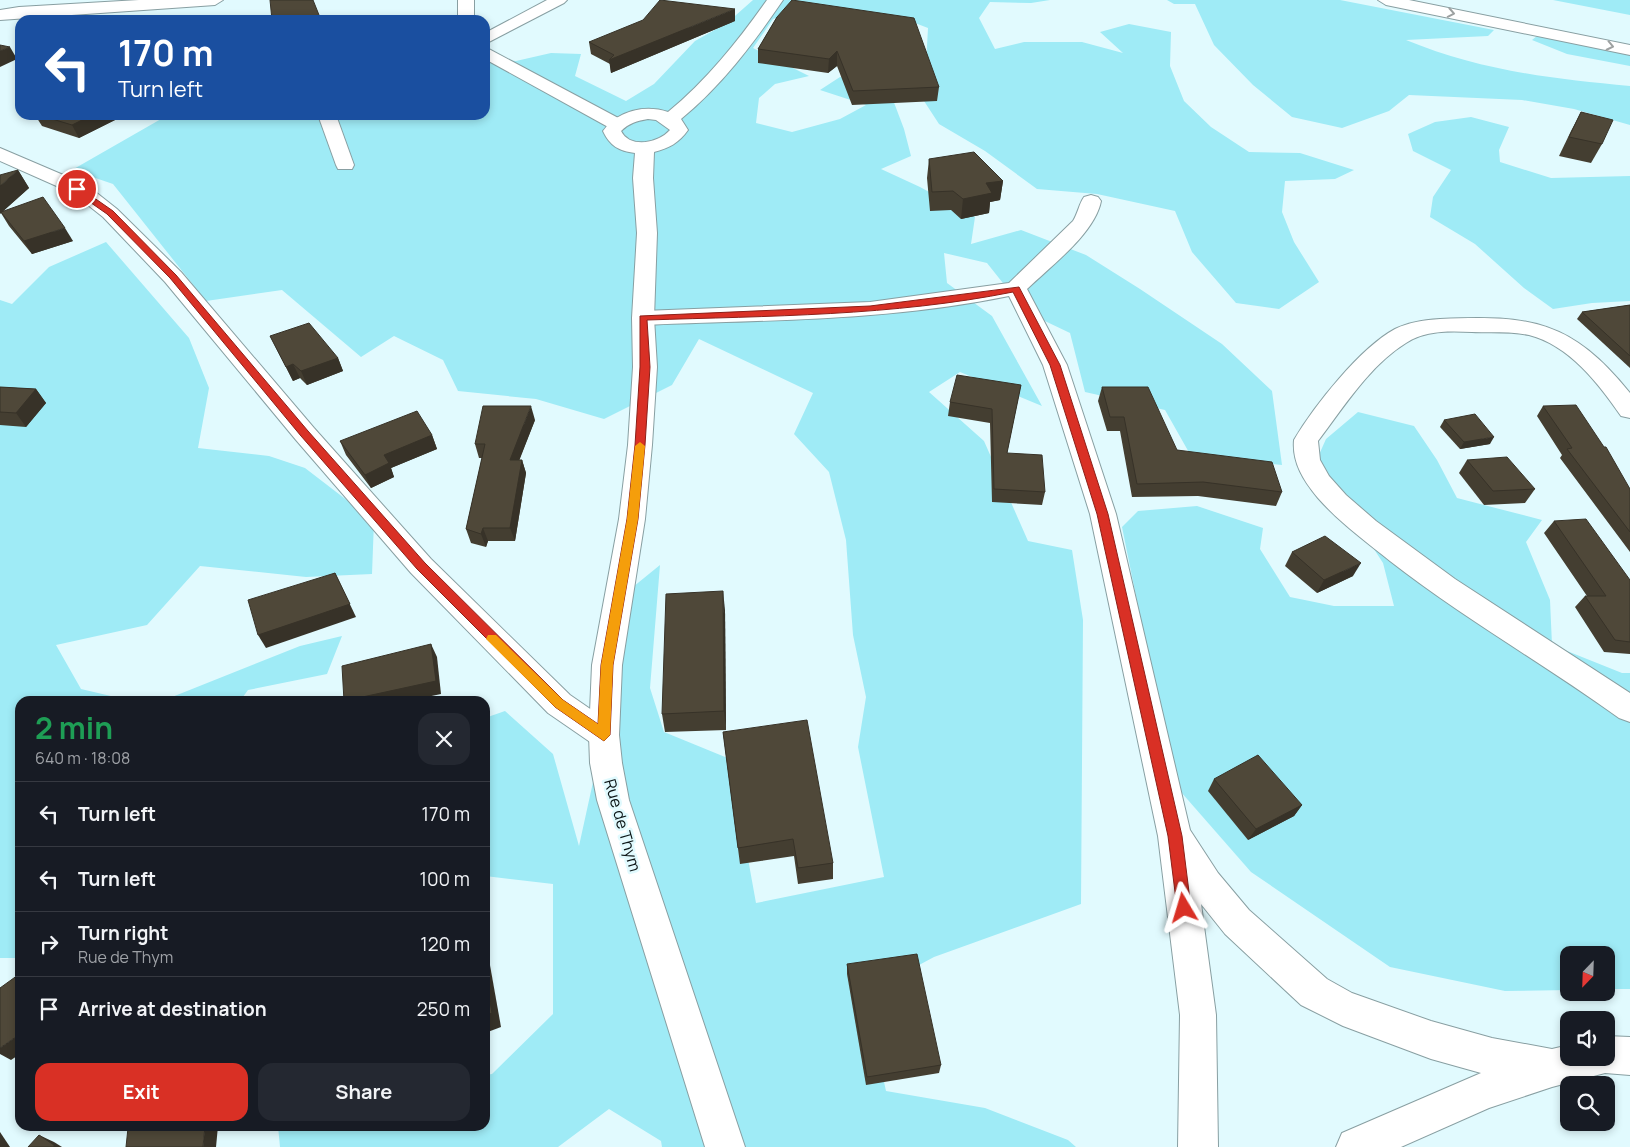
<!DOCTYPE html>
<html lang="en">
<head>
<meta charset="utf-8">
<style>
	body { margin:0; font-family:Manrope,sans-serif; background:#242831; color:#f1f3f6; height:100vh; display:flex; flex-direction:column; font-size:19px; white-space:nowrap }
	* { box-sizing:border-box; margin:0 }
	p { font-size:16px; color:#9ea1a6 }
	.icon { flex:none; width:28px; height:28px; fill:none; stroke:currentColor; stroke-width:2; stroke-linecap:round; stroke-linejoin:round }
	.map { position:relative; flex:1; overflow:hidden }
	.panel { position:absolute; left:15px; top:696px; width:475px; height:435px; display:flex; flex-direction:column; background:#171b24; border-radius:15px; box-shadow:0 2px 8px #0003 }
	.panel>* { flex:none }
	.top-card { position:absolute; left:15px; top:15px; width:475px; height:105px; border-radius:15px; box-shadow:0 2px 8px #0003; background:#1a4fa0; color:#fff; overflow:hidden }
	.needle { width:32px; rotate:203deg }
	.tools { position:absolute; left:1560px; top:946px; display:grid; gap:10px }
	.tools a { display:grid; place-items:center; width:55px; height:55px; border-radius:10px; background:#171b24; box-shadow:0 2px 8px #0003; font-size:25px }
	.pin { position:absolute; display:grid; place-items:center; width:42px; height:42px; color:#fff; margin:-21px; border:2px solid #fff; border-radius:50%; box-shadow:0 1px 5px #0007 }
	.me { position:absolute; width:55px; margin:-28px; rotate:353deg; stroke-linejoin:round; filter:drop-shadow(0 0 4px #0008) }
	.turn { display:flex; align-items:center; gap:18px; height:105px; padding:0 20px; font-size:22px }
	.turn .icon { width:65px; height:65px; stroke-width:2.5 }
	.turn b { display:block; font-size:35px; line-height:42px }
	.round { display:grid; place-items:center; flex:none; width:52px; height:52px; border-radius:15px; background:#242831 }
	.head { display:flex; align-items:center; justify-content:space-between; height:85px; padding:0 20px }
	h1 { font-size:30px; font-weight:700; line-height:38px; color:#1e9e55 }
	.cta { display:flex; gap:10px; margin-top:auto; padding:10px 20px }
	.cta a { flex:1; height:58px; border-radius:15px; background:#d93025; color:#fff; font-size:20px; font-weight:700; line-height:58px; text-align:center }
	.cta a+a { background:#242831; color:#f1f3f6 }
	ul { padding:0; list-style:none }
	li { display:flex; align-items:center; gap:15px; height:65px; padding:0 20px; border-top:1px solid #363941 }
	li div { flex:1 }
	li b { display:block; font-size:19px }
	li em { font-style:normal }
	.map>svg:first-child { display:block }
</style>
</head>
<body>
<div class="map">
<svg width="1630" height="1147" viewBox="0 0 1630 1147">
	<rect width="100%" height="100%" fill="#e1fafe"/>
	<g fill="#9febf6">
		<polygon points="753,0 1050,0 1031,3 990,2 979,18 995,49 1024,42 1082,42 1123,53 1100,32 1129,24 1171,32 1170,66 1184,101 1211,127 1249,152 1300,153 1354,170 1335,179 1285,181 1282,212 1294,242 1319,282 1279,309 1236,303 1192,252 1175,211 1097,194 1037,189 985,151 939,124 924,101 928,28 902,18 808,6 773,19 753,48 809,76 775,84 759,98 756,123 792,132 840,119 866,105 820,90 840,77 887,84 904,129 911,156 881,169 920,187 975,217 971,244 1021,230 1086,255 1140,289 1222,344 1272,391 1282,465 1191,456 1165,410 1085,392 1070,333 1026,312 987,263 944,253 947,283 992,316 1042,406 960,372 929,392 984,441 1028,541 1072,550 1083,620 1081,904 934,957 865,994 886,1091 985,1108 1068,1140 1076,1147 662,1147 661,1141 609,1109 558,1147 280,1147 278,1126 485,1126 485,1075 492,1074 553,1014 553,884 485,876 485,718 505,711 553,754 579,846 611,700 628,591 660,565 650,688 664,732 730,759 756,903 884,877 858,747 866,697 853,635 846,540 829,472 794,434 813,393 699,339 672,385 604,419 536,399 458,391 443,360 394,336 361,357 282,290 206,301 113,184 72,170 168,115 485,115 485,58 516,61 551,53 581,54 575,76 626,101 654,84 695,41 727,23"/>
		<path d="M1167 0H1340L1494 30 1488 36 1406 40C1479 70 1551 79 1630 86V125L1574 109 1522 100 1409 95 1389 111 1342 128 1292 117 1253 85 1214 45 1195 4H1174Z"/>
		<polygon points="1553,0 1630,0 1630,15"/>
		<polygon points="1537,36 1630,55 1630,66 1567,54 1532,40"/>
		<polygon points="1471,117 1509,127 1499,150 1500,162 1551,178 1630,176 1630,301 1592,303 1553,309 1524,288 1475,244 1430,217 1433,197 1451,170 1413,151 1408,134 1435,122"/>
		<polygon points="106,242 189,338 209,388 198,448 269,456 305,468 374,521 372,574 306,577 200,566 147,625 56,645 81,689 132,701 20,701 20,958 0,958 0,300 12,304 49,267"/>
		<polygon points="1358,412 1414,426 1437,460 1457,498 1542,520 1526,542 1550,600 1552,645 1622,673 1630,673 1630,989 1606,989 1606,955 1569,955 1569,990 1505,991 1390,967 1251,872 1181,792 1154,685 1122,527 1138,511 1197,506 1263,528 1260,549 1290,597 1334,606 1394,606 1383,563 1355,520 1314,466 1326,439"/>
		<polygon points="342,636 327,674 248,690 240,701 162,701 300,646"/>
	</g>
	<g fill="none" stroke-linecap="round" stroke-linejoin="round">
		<defs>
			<g id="minor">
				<polygon points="139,0 223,0 215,5 0,20 0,10 19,7"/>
				<rect x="458" y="0" width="16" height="20"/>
				<polygon points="547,0 567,0 564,3 485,44 485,33"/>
				<polygon points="485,47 622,120 625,124 622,128 610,128 485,59"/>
				<polygon points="318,115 336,115 354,165 352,169 338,169 336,165"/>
				<polygon points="0,148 75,180 93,190 117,209 181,272 314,428 431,559 570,695 615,726 619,735 615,744 604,748 593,744 548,713 411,573 296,440 165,282 103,217 79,198 61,188 0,161"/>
				<path d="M1091 195 1098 197 1101 201C1095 233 1051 266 1027 289L1067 365 1116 514 1190 830 1218 873 1249 910 1327 979 1352 993 1431 1021 1492 1038 1552 1049 1569 1045V1058H1606V1036L1630 1037V1075L1605 1073 1552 1087 1489 1108 1401 1147H1336L1342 1133 1481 1073 1431 1059 1343 1026 1301 1005 1225 934 1201 904 1216 1015 1218 1147H1178L1180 1015 1158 836 1090 514 1043 365 1009 296C889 321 765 320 643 325L635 323 632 318 635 313 643 311 870 302 1009 283 1073 221C1078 213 1079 204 1084 197Z"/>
				<path d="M1440 319C1531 315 1571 320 1630 393V418L1621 416C1599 384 1569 345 1529 335 1510 331 1491 333 1472 332 1450 331 1425 330 1406 343 1369 366 1344 407 1318 441L1320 460 1329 476 1346 495 1376 521 1455 579 1630 693V722L1619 718C1544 664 1463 618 1390 561 1365 541 1339 522 1318 498 1304 481 1292 463 1294 440 1314 406 1360 348 1395 329 1409 322 1425 320 1440 319Z"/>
			</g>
			<path id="tertiary" d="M767 0H783C753 44 722 85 681 119L688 130C679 143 669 148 654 152L653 178 657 233 654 318 657 367 652 445 645 519 622 665 619 735 622 763 629 800 745 1147H705L597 800 590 763 589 735 592 665 619 519 628 445 633 367 632 318 637 233 633 178 635 153C619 151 610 146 603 131 617 111 645 104 668 112 707 80 738 41 767 0ZM648 119 656 120 670 130C659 143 630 149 621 131 629 123 637 121 648 119Z"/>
			<polygon id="secondary" points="1378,0 1409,0 1630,45 1630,55 1386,5"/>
		</defs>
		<use href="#minor" stroke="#889fa2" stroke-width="2"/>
		<use href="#tertiary" stroke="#889fa2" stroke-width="2"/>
		<use href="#secondary" stroke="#889fa2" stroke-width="2"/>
		<use href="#minor" fill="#fff" fill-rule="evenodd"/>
		<use href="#tertiary" fill="#fff" fill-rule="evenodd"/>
		<use href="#secondary" fill="#fff" fill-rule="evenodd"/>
	</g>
	<g fill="#443e31">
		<polygon points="777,17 939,87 937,101 852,105 837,66 828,73 758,63 758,49"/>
		<polygon points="735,21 611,73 610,64 591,54 589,42"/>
		<polygon points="1581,112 1602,144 1591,163 1559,156 1571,131"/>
		<polygon points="35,115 120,115 121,117 79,138 42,126"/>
		<polygon points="929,159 1003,181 1000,200 990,202 989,213 961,219 951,210 930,211 927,178"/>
		<polygon points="18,170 29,188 3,211 73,241 32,254 9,226 1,213"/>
		<polygon points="1630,305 1630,368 1577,319 1582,312"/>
		<polygon points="270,336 338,358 343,371 307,385 300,378 293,381"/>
		<polygon points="1021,385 1007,453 1045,492 1042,505 992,502 990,423 948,416 950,402"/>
		<polygon points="0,387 36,389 46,403 26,427 0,425"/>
		<polygon points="1102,387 1177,450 1282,492 1276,506 1198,496 1132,497 1120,431 1107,431 1098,401"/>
		<polygon points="1543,406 1630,489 1630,552 1560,458 1562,455 1537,416"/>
		<polygon points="535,420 519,460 522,460 526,473 515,541 488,541 486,547 471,543 466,529 482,458 479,458 475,444"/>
		<polygon points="1444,420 1490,444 1460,449 1440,427"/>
		<polygon points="432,435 437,449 391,468 394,477 371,488 346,455 340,441"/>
		<polygon points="1467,460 1535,489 1525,503 1484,505 1459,473"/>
		<polygon points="1554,521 1630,580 1630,654 1604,652 1575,607 1585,596 1587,596 1544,533"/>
		<polygon points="1292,552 1353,576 1317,593 1285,566"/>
		<polygon points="725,610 726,730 665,732 662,714"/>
		<polygon points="723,732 833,863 833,879 798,884 794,856 740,864"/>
		<polygon points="1214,779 1302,805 1294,816 1248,840 1208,791"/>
		<polygon points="847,964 941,1065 939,1073 866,1085 847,974"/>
	</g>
	<g fill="#373228">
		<polygon points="735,9 735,21 611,73 609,60"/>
		<polygon points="10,47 17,59 0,67 0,51"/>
		<polygon points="837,51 837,66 828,73 829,59"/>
		<polygon points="92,115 120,115 121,117 79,138 72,125"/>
		<polygon points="18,170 29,188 0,214 0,186"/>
		<polygon points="1003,181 1000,200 990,202 989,213 961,219 963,199 986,183"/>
		<polygon points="65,228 73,241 32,254 24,241"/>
		<polygon points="338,358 343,371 307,385 301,371"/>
		<polygon points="293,364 300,378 293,381 286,367"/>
		<polygon points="36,389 46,403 26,427 16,413"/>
		<polygon points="531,406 535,420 514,474 510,460"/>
		<polygon points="432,435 437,449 391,468 394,477 371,488 365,475 384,455"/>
		<polygon points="1494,437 1490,444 1460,449 1464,442"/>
		<polygon points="522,460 526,473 515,541 510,528"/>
		<polygon points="483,528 488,541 486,547 481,534"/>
		<polygon points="1361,563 1353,576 1317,593 1324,580"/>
		<polygon points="335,573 356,617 266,648 258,635"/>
		<polygon points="723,591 725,610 726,730 724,711"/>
		<polygon points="431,644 437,657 441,694 408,701 344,701"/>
		<polygon points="1302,805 1294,816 1248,840 1256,829"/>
		<polygon points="485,937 501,1027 485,1033"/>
		<polygon points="20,1034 20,1054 11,1060 0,1054 0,1048"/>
		<polygon points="205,1126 218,1126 216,1147 203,1147"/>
		<polygon points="0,1132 10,1147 0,1147"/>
		<polygon points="39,1135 54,1142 62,1147 54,1147"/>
	</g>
	<g fill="#4f4839" stroke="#373228">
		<polygon points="270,0 313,0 321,20 272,20"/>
		<polygon points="660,0 735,9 609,60 614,55 589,42 643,20"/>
		<polygon points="792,0 914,18 939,87 853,91 837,51 829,59 758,49 777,17"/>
		<polygon points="0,45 10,47 0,51"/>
		<polygon points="1581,112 1613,120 1602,144 1569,137"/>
		<polygon points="39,115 92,115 72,125"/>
		<polygon points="974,152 1003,181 986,183 992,193 963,199 953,191 932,192 929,159"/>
		<polygon points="18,170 0,186 0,175"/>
		<polygon points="43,197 65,228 24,241 1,212"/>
		<polygon points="1630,305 1630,356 1582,312"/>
		<polygon points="309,323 338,358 301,371 293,364 286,367 270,336"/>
		<polygon points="957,375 1021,385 1007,453 1042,455 1045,492 994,489 992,409 950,402"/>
		<polygon points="0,387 36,389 16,413 0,412"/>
		<polygon points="1102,387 1148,387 1177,450 1272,462 1282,492 1203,482 1137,484 1124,417 1110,417"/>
		<polygon points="1576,405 1604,447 1606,447 1630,489 1630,532 1567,449 1572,448 1543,406"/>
		<polygon points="483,406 531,406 510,460 522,460 510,528 483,528 481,534 466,529 485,444 475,444"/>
		<polygon points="417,411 432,435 384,455 389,463 365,475 340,441"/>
		<polygon points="1475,414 1494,437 1464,442 1444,420"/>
		<polygon points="1507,457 1535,489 1493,491 1467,460"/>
		<polygon points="1586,519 1630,580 1630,642 1615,640 1585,596 1606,596 1554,521"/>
		<polygon points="1325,536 1361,563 1324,580 1292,552"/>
		<polygon points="335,573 350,604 258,635 248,600"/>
		<polygon points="723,591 724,711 662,714 666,594"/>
		<polygon points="431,644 436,681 344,701 342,666"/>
		<polygon points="807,720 833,863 798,868 793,839 738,848 723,732"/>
		<polygon points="1258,755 1302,805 1256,829 1214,779"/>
		<polygon points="917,954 941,1065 867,1077 847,964"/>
		<polygon points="485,973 492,1013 485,1016"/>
		<polygon points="18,975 20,978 20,1034 0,1048 0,988"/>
		<polygon points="134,1126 205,1126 203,1147 126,1147 128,1128"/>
		<polygon points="39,1135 54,1145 54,1147 28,1147"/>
	</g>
	<defs><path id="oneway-chevron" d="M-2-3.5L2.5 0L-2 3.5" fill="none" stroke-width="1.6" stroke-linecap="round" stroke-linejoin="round" transform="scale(1.25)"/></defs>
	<g stroke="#9da1a1">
		<use href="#oneway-chevron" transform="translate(1451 13) rotate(11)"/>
		<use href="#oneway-chevron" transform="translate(1610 46) rotate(12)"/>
	</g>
	<path fill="#d93025" stroke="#8d1f18" d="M74 188H80L113 211 176 275 308 431 425 563 563 700 598 724 601 665 627 519 635 445 640 367V316L870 306 1019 287 1060 365 1108 514 1182 836 1191 908 1189 912 1184 915 1179 912 1177 908 1168 836 1097 514 1050 365 1013 292C893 316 769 316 647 320L650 367 645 445 638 519 613 665 610 735 604 741 555 707 417 569 301 436 170 278 107 214 74 191Z"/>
	<polygon fill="#f59e0b" points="640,442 645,446 638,519 613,665 610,735 604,741 555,707 486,639 488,635 496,635 563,700 598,724 601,665 627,519 635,446"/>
	<g text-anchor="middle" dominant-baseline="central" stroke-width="5" stroke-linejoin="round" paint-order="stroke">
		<g font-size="16" fill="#0b1415" stroke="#e1fafe">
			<text transform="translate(623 825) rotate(74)">Rue de Thym</text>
		</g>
	</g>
</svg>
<div class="tools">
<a><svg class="needle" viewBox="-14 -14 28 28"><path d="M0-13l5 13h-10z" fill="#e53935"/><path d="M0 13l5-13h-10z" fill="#9ea1a6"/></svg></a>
<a><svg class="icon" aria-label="sound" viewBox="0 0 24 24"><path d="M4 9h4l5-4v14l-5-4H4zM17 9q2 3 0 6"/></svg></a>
<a><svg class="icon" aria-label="search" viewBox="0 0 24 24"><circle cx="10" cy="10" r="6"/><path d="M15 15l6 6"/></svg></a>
</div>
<div class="pin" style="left:77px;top:189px;background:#d93025"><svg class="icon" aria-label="arrive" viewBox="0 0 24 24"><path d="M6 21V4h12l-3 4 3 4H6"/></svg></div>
<svg class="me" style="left:1184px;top:908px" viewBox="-20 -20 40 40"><path d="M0-17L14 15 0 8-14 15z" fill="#d93025" stroke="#fff" stroke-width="4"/></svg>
<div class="top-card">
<div class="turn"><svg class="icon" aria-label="left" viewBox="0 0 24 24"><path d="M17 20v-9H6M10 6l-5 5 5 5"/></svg><div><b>170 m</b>Turn left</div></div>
</div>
<section class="panel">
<div class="head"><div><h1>2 min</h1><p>640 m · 18:08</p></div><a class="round"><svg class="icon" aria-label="close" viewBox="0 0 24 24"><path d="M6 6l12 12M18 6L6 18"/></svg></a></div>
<ul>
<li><svg class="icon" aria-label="left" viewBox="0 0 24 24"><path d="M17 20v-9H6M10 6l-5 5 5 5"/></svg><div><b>Turn left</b></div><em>170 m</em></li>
<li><svg class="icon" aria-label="left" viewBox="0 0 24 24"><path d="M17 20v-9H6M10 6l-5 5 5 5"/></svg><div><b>Turn left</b></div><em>100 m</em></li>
<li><svg class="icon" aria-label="right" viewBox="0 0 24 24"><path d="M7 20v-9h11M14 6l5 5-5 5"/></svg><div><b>Turn right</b><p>Rue de Thym</p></div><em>120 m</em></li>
<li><svg class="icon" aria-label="arrive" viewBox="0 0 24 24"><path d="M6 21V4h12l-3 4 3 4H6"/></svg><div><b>Arrive at destination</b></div><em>250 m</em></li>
</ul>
<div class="cta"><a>Exit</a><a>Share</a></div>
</section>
</div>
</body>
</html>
